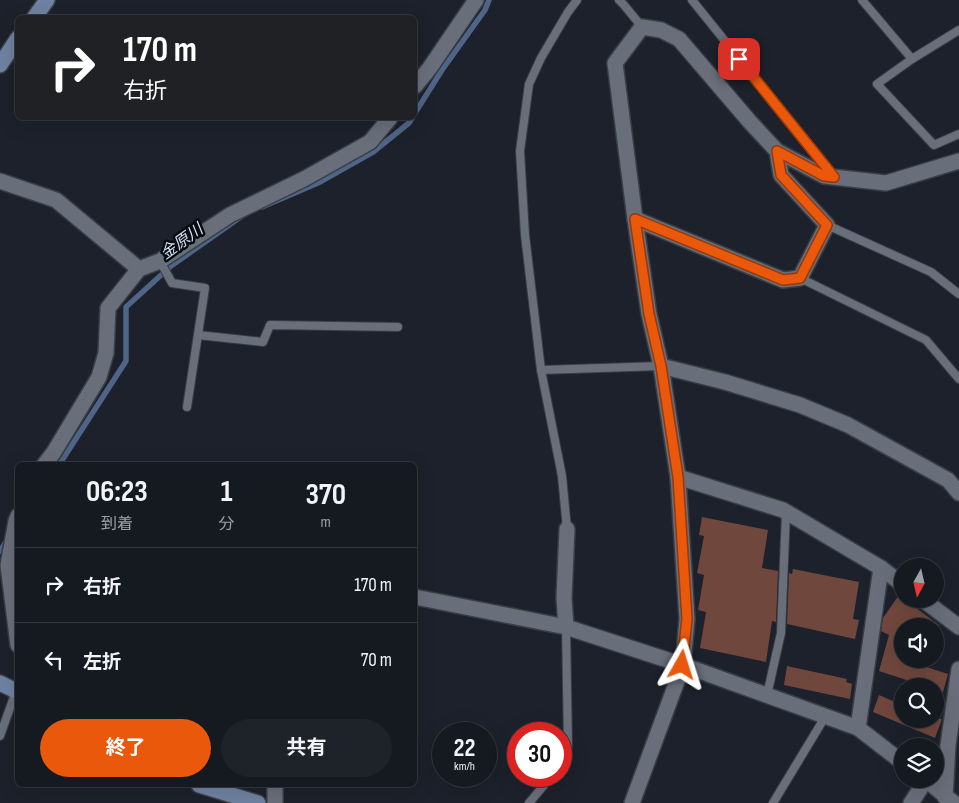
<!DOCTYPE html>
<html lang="ja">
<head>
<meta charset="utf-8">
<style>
	body { margin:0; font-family:"Sofia Sans Condensed","Noto Sans JP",sans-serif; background:#1e2229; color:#f1f3f6; height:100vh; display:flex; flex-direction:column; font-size:19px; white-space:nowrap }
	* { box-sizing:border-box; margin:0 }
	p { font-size:16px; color:#9da0a5 }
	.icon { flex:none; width:28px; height:28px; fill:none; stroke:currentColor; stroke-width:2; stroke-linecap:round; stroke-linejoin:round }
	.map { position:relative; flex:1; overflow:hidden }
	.drawer { position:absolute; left:15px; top:462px; width:402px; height:325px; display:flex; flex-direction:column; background:#151920; border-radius:8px; box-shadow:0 5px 20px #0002,0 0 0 1px #34383e }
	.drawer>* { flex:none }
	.hud { position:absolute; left:15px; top:15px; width:402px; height:105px; border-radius:8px; box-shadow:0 5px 20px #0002,0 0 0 1px #34383e; background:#202124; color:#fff; overflow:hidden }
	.needle { width:32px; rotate:188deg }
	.controls { position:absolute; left:894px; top:558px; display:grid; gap:10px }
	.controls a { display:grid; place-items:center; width:50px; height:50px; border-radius:50%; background:#151920; box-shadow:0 5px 20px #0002,0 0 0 1px #34383e; font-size:25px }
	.speed { position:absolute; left:432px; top:722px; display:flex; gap:10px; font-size:25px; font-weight:700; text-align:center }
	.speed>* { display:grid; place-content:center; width:65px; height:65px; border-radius:50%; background:#151920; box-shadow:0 5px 20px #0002,0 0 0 1px #34383e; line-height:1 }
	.speed small { font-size:12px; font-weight:400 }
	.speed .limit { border:8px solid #d22; background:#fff; color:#111 }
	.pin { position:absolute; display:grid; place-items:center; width:42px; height:42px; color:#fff; margin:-21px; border-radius:10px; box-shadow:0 2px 8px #0006 }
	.me { position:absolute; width:55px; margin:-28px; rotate:6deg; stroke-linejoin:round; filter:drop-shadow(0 0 4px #0008) }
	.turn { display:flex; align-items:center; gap:18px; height:105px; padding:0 25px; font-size:22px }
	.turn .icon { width:65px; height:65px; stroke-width:2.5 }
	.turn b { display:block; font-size:35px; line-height:42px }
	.eta { display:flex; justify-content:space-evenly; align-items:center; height:85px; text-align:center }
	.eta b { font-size:30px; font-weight:700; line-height:35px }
	.primary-button { display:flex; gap:10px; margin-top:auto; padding:10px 25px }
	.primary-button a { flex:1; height:58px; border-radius:30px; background:#ea580c; color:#fff; font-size:20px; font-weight:700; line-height:58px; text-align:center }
	.primary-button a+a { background:#1e2229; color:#f1f3f6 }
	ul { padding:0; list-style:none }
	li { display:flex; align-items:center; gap:15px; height:75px; padding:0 25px; border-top:1px solid #34383e }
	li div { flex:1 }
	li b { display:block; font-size:19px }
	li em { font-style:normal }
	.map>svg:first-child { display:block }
</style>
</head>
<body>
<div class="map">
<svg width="959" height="803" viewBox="0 0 959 803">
	<rect width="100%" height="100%" fill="#1c212b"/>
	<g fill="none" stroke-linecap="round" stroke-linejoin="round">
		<g stroke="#4f6486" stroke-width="5.5">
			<polyline points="415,113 442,70 485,10 489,0"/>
			<polyline points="262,207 318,183 373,152 409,123 412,118"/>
			<polyline points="59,465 126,361 126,307 171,266 242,216"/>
			<polyline points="0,551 7,540"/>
		</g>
	</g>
	<g fill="#70473d">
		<polygon points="702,517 768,530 762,568 778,571 776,622 772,621 766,662 700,648 706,612 698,610 704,575 697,573 704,536 699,535"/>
		<polygon points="793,569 859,582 853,619 859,620 855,639 787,624 789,573 792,574"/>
		<polygon points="899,595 940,626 902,626 902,659 948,674 943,692 935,689 935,686 925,686 879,671 889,635 881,631 883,618"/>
		<polygon points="787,666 847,679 846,682 852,684 850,699 784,685"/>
		<polygon points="879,695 902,705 902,719 942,719 935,738 873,712"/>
	</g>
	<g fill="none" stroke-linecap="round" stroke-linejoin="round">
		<defs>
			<g id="lane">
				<polyline points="619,0 624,5 642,27"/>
				<polyline points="692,0 833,175"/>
				<polyline points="862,0 912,59"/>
				<polyline points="959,30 912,59 877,84 934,145 959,134"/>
				<polyline points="827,225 931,272 959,294"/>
				<polyline points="160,261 172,283 205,288 187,407"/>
				<polyline points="800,278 926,340 959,379"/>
				<polyline points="198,335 263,342 270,325 398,327"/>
				<polyline points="541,370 661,366"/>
				<polyline points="567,529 562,476 541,370 525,235 520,151 529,84 541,58 568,12 577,0"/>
				<polyline points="767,695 781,633 786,512"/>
				<polyline points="0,736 16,691"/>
				<polyline points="561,758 568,746 566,627"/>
				<polyline points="529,803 545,784 550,776"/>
				<polyline points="773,803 825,717"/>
			</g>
			<g id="street">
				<polyline points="415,86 429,69 476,0"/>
				<polyline points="0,181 56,200 139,269"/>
				<polyline points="635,219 783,280 800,278 827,225 781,175 777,151"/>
				<polyline points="661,366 725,382 800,405 848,425 948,480 959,493"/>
				<polyline points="44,465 54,452 99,377 106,353 108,308 139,269 160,261 230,215 304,179 370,142 390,118"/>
				<polyline points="678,477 783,510 881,568 902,584"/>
				<polyline points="18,516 16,521 8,565 18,645"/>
				<polyline points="415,597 566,627 683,665 858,728 902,762"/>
				<polyline points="922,599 959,627"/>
				<polyline points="566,627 564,598 567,529"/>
				<polyline points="858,728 881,568"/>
				<polyline points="925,779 954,803"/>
				<polyline points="945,797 948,745 959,669"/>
				<polyline points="275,803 275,785"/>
				<polyline points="632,803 683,665 687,619 678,477 661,366 649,314 635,219 615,63 642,27 661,30 679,39 750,122 777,151 824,176 886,183 959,161"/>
				<polyline points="911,803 926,780"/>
			</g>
			<g id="secondary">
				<polyline points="34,18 47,0"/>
				<polyline points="0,65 18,38"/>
				<polyline points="0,683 18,692"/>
				<polyline points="199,785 258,803"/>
			</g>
		</defs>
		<use href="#lane" stroke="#393e46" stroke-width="10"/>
		<use href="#street" stroke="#393e46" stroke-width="18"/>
		<use href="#secondary" stroke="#393e46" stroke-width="18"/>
		<use href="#lane" stroke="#686f7b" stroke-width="8"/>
		<use href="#street" stroke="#686f7b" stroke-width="15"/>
		<use href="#secondary" stroke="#6f82a1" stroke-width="15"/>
	</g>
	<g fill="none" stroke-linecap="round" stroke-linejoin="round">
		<defs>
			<polyline id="route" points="682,665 687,619 678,477 661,366 649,314 635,219 783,280 800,278 827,225 781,175 777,151 824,176 834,177 739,59"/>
		</defs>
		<use href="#route" stroke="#983908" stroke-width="12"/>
		<use href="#route" stroke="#ea580c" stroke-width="9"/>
	</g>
	<g text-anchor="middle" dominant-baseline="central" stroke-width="5" stroke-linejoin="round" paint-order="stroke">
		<g font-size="16" font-style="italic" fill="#d2e0f8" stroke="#080b0f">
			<text transform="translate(182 242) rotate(-36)">金原川</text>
		</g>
	</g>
</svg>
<div class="controls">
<a><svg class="needle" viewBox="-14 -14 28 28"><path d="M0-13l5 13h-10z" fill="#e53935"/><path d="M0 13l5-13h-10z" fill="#9da0a5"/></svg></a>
<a><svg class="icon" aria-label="sound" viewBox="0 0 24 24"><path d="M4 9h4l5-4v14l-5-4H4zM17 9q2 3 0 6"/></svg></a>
<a><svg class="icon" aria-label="search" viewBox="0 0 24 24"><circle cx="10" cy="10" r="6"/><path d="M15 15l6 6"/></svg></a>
<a><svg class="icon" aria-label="layers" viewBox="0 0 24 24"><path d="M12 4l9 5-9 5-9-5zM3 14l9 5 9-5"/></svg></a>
</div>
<div class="speed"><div>22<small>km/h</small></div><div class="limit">30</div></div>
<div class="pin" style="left:739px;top:59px;background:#d93025"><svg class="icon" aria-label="arrive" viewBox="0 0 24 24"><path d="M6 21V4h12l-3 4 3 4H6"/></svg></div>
<svg class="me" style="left:682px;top:665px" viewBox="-20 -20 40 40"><path d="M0-17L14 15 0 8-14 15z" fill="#ea580c" stroke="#fff" stroke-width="4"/></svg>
<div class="hud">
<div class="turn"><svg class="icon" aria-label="right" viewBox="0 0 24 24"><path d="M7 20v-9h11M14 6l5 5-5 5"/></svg><div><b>170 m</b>右折</div></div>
</div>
<section class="drawer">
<div class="eta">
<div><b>06:23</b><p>到着</p></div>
<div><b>1</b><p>分</p></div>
<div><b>370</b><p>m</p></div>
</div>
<ul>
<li><svg class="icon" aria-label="right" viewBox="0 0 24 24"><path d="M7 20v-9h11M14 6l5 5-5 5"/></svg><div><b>右折</b></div><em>170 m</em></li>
<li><svg class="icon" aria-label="left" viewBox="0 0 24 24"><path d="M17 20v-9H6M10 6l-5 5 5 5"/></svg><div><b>左折</b></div><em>70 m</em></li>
</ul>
<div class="primary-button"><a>終了</a><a>共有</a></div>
</section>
</div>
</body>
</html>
